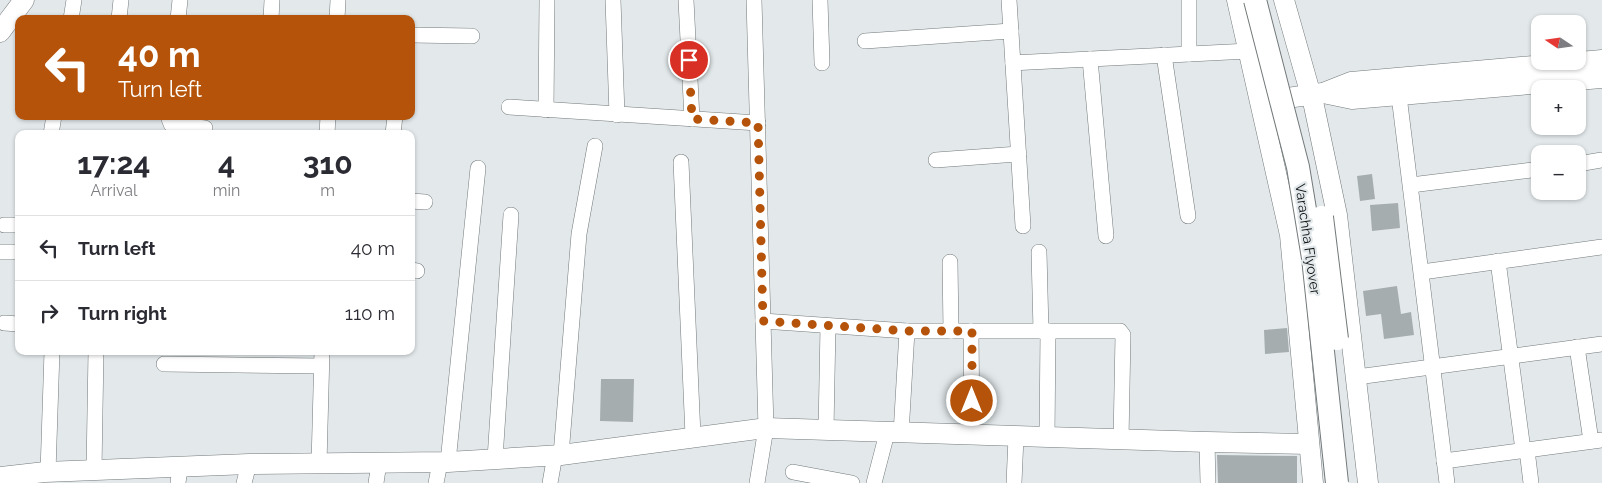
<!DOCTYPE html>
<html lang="en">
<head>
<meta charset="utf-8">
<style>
	body { margin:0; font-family:Raleway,sans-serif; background:#f7f7f7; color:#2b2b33; height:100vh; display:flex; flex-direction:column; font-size:19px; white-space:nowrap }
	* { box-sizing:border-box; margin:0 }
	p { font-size:16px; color:#7c7c81 }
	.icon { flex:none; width:28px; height:28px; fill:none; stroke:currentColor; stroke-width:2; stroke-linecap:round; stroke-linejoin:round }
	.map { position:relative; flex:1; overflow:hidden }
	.panel { position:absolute; left:15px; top:130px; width:400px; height:225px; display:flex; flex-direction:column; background:#fff; border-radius:10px; box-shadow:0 1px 4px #0004 }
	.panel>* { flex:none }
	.hud { position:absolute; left:15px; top:15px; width:400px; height:105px; border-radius:10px; box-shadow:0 1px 4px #0004; background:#b45309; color:#fff; overflow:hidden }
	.needle { width:32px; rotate:283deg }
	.fabs { position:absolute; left:1531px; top:15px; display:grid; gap:10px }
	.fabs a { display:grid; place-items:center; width:55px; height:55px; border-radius:10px; background:#fff; box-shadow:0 1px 4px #0004; font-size:25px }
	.pin { position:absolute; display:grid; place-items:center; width:42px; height:42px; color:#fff; margin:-21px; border:2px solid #fff; border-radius:50%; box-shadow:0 1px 5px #0007 }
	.me { position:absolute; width:55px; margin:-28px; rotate:0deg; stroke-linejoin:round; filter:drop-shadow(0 0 4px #0008) }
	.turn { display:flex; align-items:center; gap:18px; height:105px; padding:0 20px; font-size:22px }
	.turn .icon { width:65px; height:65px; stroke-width:2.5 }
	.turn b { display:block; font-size:35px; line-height:42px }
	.eta { display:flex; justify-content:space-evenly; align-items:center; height:85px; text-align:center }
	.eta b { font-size:30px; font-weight:700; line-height:35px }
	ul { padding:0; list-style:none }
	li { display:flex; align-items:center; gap:15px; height:65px; padding:0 20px; border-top:1px solid #e1e1e2 }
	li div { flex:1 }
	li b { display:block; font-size:19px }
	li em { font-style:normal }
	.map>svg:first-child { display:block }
</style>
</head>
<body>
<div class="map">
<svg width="1602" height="483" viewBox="0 0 1602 483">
	<rect width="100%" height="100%" fill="#e3e9eb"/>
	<g fill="#a6adaf">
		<polygon points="1372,174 1375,199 1360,201 1357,176"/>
		<polygon points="1398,203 1400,228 1372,231 1370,205"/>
		<polygon points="1397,286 1401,314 1411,312 1414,335 1384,339 1381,314 1366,316 1363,291"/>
		<polygon points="1287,328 1289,352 1265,354 1264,330"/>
		<polygon points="601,379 634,379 633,422 600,421"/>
		<polygon points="1217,455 1297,456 1297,483 1218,483"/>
	</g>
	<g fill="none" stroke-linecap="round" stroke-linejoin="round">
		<defs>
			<g id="street">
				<polyline points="613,0 617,115"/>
				<polyline points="686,0 692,119"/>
				<polyline points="754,0 766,428 757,483"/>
				<polyline points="820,0 822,63"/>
				<polyline points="1009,0 1023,226"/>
				<polyline points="1189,0 1189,54"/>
				<polyline points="71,19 74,0"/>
				<polyline points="119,19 121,0"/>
				<polyline points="178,19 180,0"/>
				<polyline points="271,19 272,0"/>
				<polyline points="337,19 338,0"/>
				<polyline points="411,35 472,36"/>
				<polyline points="865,41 1011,31"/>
				<polyline points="1164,55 1188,216"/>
				<polyline points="1090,59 1106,236"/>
				<polyline points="1013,63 1249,51"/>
				<polyline points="1399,96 1447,483"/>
				<polyline points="509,107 758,123"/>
				<polyline points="546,110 547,0"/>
				<polyline points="168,116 171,124 205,128"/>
				<polyline points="51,134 54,116"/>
				<polyline points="327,134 328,116"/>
				<polyline points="393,134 395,116"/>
				<polyline points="936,160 1019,154"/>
				<polyline points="681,162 693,436"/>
				<polyline points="1578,164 1602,160"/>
				<polyline points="1411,185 1540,169"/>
				<polyline points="411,201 425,202"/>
				<polyline points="4,225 19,225"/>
				<polyline points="1,252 19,252"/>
				<polyline points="1039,252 1041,331"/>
				<polyline points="1498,261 1523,450"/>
				<polyline points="950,262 951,331"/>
				<polyline points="411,270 417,271"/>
				<polyline points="1422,272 1602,247"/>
				<polyline points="763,321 907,331 1120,331 1123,335 1121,440"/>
				<polyline points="4,323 19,324"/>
				<polyline points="971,331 972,436"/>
				<polyline points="1577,347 1591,441"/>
				<polyline points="164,364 321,366"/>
				<polyline points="1357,377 1602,344"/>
				<polyline points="826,430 828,326"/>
				<polyline points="901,434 907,331"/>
				<polyline points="1047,438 1048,331"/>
				<polyline points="1207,442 1208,483"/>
				<polyline points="1527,450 1531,483"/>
				<polyline points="561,455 579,234 595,146"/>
				<polyline points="495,459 511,215"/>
				<polyline points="1444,461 1602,440"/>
				<polyline points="448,462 478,168"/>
				<polyline points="319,464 322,351"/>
				<polyline points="94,470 96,351"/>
				<polyline points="48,472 52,351"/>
				<polyline points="793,472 852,483"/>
				<polyline points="178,483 180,467"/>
				<polyline points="244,483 249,464"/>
				<polyline points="376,483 379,463"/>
				<polyline points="436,483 440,463"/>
				<polyline points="550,483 555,455"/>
				<polyline points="874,483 887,433"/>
				<polyline points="1014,483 1016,437"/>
			</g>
			<g id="secondary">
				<polyline points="1237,0 1290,235 1313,483"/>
				<polyline points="1284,0 1314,106 1337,215 1368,483"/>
				<polyline points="0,32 24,0"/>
				<polyline points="1323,93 1352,99 1602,78"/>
				<polyline points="1265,101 1323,93 1351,82 1602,60"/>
				<polyline points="0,477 45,472 249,464 448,462 561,455 766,428 1207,442 1309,444"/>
			</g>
		</defs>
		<use href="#street" stroke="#73797a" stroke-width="16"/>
		<use href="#secondary" stroke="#73797a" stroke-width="21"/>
		<use href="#street" stroke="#fff" stroke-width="15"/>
		<use href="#secondary" stroke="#fff" stroke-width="20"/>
		<defs>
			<g id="primary-bridge">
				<polyline points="1255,0 1298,167 1313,258 1337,483"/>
				<polyline points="1322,217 1337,339"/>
			</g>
		</defs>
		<use href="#primary-bridge" stroke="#73797a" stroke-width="24" stroke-linecap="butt"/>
		<use href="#primary-bridge" stroke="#fff" stroke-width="22"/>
	</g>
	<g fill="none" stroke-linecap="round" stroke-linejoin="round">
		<polyline stroke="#b45309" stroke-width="9" stroke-dasharray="0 16.2" points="689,60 692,119 758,123 763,321 908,331 972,331 972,401"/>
	</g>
	<g text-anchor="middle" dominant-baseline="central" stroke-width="4.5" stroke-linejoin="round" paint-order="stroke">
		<g font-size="14" fill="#0f1212" stroke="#e3e9eb">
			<text transform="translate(1308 239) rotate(82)">Varachha Flyover</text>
		</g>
	</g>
</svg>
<div class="fabs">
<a><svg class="needle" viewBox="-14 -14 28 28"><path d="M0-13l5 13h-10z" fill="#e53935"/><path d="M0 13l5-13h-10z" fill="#7c7c81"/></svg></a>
<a>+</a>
<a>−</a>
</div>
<div class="pin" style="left:689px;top:60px;background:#d93025"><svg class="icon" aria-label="arrive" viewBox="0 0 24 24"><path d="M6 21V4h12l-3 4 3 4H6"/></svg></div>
<svg class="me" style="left:972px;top:401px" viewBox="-20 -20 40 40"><circle r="17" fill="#b45309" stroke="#fff" stroke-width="3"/><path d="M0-11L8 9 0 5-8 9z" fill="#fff"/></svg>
<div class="hud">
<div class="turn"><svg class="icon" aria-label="left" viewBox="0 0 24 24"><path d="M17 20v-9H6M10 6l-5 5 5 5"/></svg><div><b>40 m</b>Turn left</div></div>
</div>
<section class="panel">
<div class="eta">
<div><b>17:24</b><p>Arrival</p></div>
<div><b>4</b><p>min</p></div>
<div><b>310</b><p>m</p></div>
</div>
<ul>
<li><svg class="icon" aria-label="left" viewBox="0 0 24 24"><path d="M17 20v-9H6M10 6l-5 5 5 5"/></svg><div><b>Turn left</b></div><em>40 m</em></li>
<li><svg class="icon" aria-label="right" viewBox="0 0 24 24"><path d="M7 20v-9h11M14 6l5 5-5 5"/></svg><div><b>Turn right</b></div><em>110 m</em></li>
</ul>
</section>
</div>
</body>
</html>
